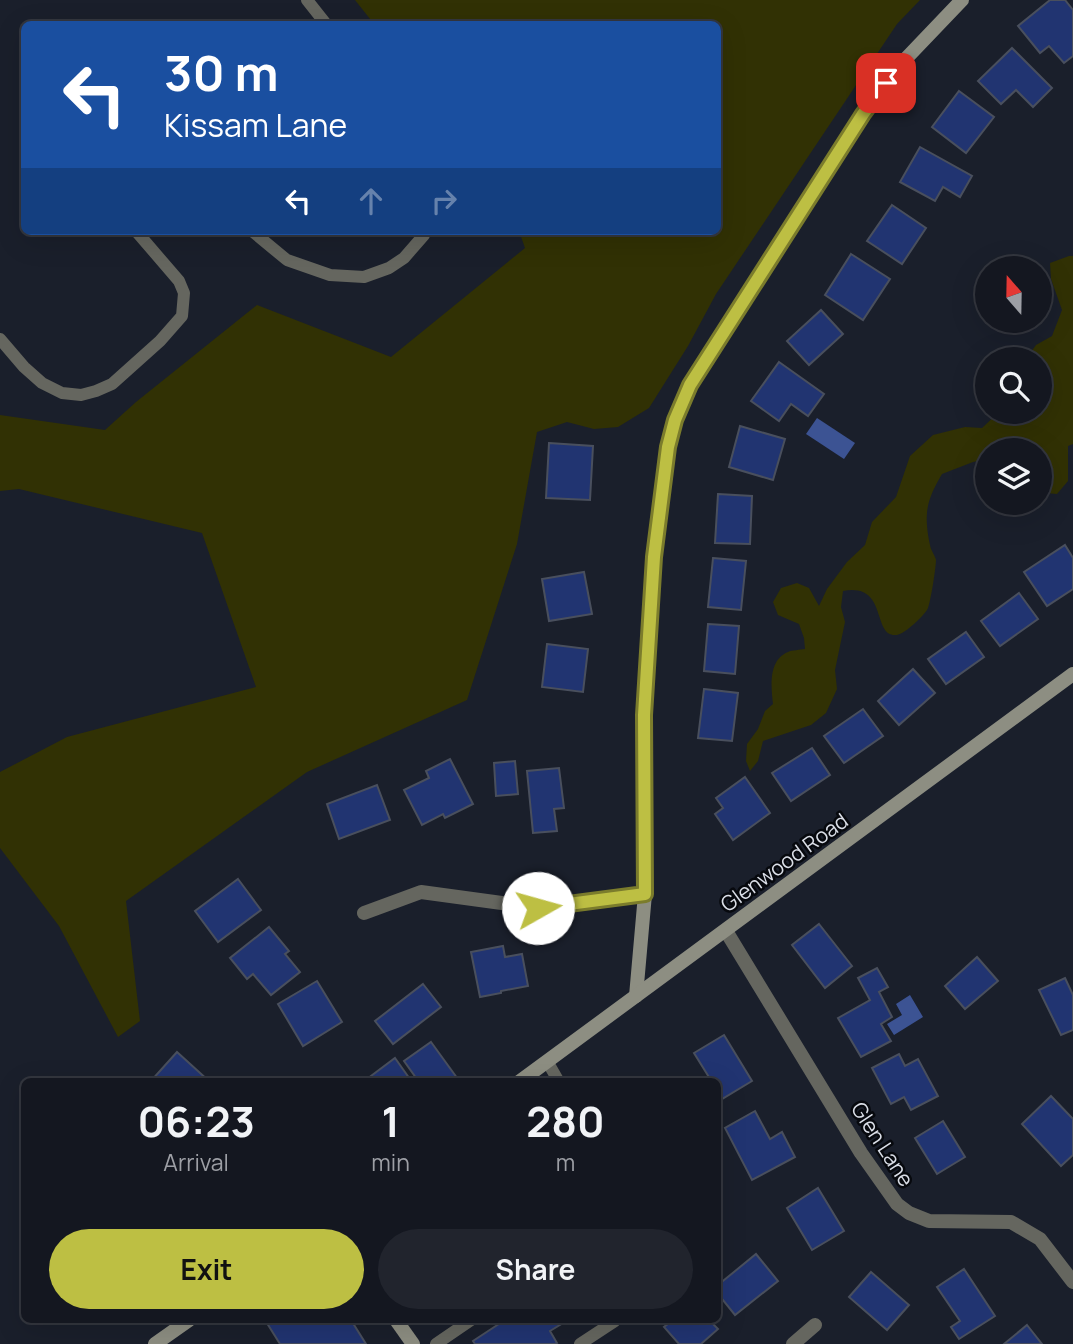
<!DOCTYPE html>
<html lang="en">
<head>
<meta charset="utf-8">
<style>
	body { margin:0; font-family:Manrope,sans-serif; background:#21242d; color:#f1f3f6; height:100vh; display:flex; flex-direction:column; font-size:26px; white-space:nowrap }
	* { box-sizing:border-box; margin:0 }
	p { font-size:23px; color:#9d9fa5 }
	.icon { flex:none; width:38px; height:38px; fill:none; stroke:currentColor; stroke-width:2; stroke-linecap:round; stroke-linejoin:round }
	.map { position:relative; flex:1; overflow:hidden }
	.details { position:absolute; left:21px; top:1078px; width:700px; height:245px; display:flex; flex-direction:column; background:#141720; border-radius:10px; box-shadow:0 7px 28px #0002,0 0 0 2px #33363e }
	.details>* { flex:none }
	.top-card { position:absolute; left:21px; top:21px; width:700px; height:214px; border-radius:10px; box-shadow:0 7px 28px #0002,0 0 0 2px #33363e; background:#1a4fa0; color:#fff; overflow:hidden }
	.needle { width:46px; rotate:340deg }
	.controls { position:absolute; left:975px; top:256px; display:grid; gap:14px }
	.controls a { display:grid; place-items:center; width:77px; height:77px; border-radius:50%; background:#141720; box-shadow:0 7px 28px #0002,0 0 0 2px #33363e; font-size:35px }
	.pin { position:absolute; display:grid; place-items:center; width:60px; height:60px; color:#fff; margin:-30px; border-radius:14px; box-shadow:0 4px 10px #0006 }
	.me { position:absolute; width:77px; margin:-38px; rotate:83deg; stroke-linejoin:round; filter:drop-shadow(0 0 5px #0008) }
	.turn { display:flex; align-items:center; gap:24px; height:147px; padding:0 28px; font-size:32px }
	.turn .icon { width:91px; height:91px; stroke-width:2.5 }
	.turn b { display:block; font-size:49px; line-height:60px }
	.lanes { display:flex; align-items:center; height:66px; padding:0 28px; background:#0003; justify-content:center; gap:35px; direction:ltr }
	.lanes .off { opacity:.35 }
	.eta { display:flex; justify-content:space-evenly; align-items:center; height:119px; text-align:center }
	.eta b { font-size:42px; font-weight:700; line-height:49px }
	.primary-button { display:flex; gap:14px; margin-top:auto; padding:14px 28px }
	.primary-button a { flex:1; height:80px; border-radius:42px; background:#bdbf43; color:#111; font-size:28px; font-weight:700; line-height:80px; text-align:center }
	.primary-button a+a { background:#21242d; color:#f1f3f6 }
	.map>svg:first-child { display:block }
</style>
</head>
<body>
<div class="map">
<svg width="1073" height="1344" viewBox="0 0 1073 1344">
	<rect width="100%" height="100%" fill="#1a1f2b"/>
	<g fill="#313104">
		<polygon points="355,0 920,0 897,24 716,294 688,346 649,408 618,427 594,429 567,422 537,432 517,544 467,700 307,772 126,901 140,1021 118,1037 59,926 0,848 0,772 67,737 256,687 202,533 19,489 0,491 0,415 105,430 136,402 257,305 391,357 525,248 519,231 718,231 718,24 374,24"/>
		<path d="M1069 256H1073V444L1068 446V481L1057 494 1046 493 1040 466V450H987V459L973 462 942 474C935 486 928 499 927 513 926 523 928 536 930 545 931 551 935 555 936 560 936 567 931 600 928 608 925 615 905 634 897 635 871 638 889 582 843 591L841 607 845 622 835 670 837 689 826 713 811 725 763 741 758 761 750 771 746 761 747 744 758 729 765 711 773 704C771 687 768 660 788 652 792 650 800 650 805 649L804 638 799 624 778 615 773 602 781 588 797 583 809 588 819 606 827 589 847 562 865 545 872 522 896 497 910 456 933 435 965 427 982 428 1000 411H1040V359H1026L1036 345 1052 336 1062 310 1051 279 1050 263Z"/>
	</g>
	<g fill="#3c5393">
		<polygon points="817,418 855,443 844,459 806,434"/>
		<polygon points="910,995 923,1017 894,1035 887,1024 902,1015 896,1004"/>
	</g>
	<g fill="#213471" stroke="#494f5d" stroke-width="2">
		<polygon points="1050,0 1065,0 1073,10 1073,56 1064,63 1049,46 1040,53 1018,26"/>
		<polygon points="1012,48 1052,88 1033,107 1016,90 1001,104 978,81"/>
		<polygon points="959,91 994,117 966,153 932,127"/>
		<polygon points="920,147 972,176 960,197 943,187 935,201 900,182"/>
		<polygon points="892,205 926,228 902,264 867,241"/>
		<polygon points="851,254 890,279 863,320 825,295"/>
		<polygon points="821,310 843,334 809,365 787,341"/>
		<polygon points="779,362 824,394 808,416 791,404 779,421 751,401"/>
		<polygon points="740,426 785,439 773,480 729,467"/>
		<polygon points="549,443 593,446 590,500 546,498"/>
		<polygon points="718,494 752,496 750,544 715,543"/>
		<polygon points="1065,545 1073,558 1073,589 1047,606 1024,572"/>
		<polygon points="713,558 746,561 741,610 708,607"/>
		<polygon points="584,572 592,614 549,621 542,579"/>
		<polygon points="1019,593 1038,619 1000,646 981,621"/>
		<polygon points="708,624 739,626 735,674 704,671"/>
		<polygon points="966,632 984,657 946,684 928,659"/>
		<polygon points="547,644 588,649 583,692 542,687"/>
		<polygon points="913,669 935,693 899,725 878,701"/>
		<polygon points="704,689 738,693 732,741 698,738"/>
		<polygon points="863,709 883,736 844,763 824,736"/>
		<polygon points="812,748 830,775 791,801 772,773"/>
		<polygon points="450,759 473,804 445,818 443,814 422,825 404,790 429,778 426,771"/>
		<polygon points="515,761 518,794 496,796 494,763"/>
		<polygon points="559,768 564,808 554,809 557,831 533,833 527,771"/>
		<polygon points="745,777 770,813 733,840 715,814 723,808 716,798"/>
		<polygon points="377,785 390,820 339,839 327,804"/>
		<polygon points="238,879 261,910 218,942 195,911"/>
		<polygon points="819,924 852,966 825,988 792,945"/>
		<polygon points="269,927 289,951 285,954 300,972 271,995 253,974 247,979 230,958"/>
		<polygon points="503,946 505,957 522,954 528,986 501,991 501,993 480,997 471,952"/>
		<polygon points="977,957 998,981 965,1009 945,986"/>
		<polygon points="877,968 888,987 879,992 892,1017 881,1024 891,1041 861,1057 838,1018 870,1000 858,978"/>
		<polygon points="1065,978 1073,995 1073,1030 1061,1035 1039,990"/>
		<polygon points="317,981 342,1022 303,1046 278,1004"/>
		<polygon points="423,984 441,1007 393,1044 375,1021"/>
		<polygon points="724,1035 752,1081 722,1099 718,1091 718,1082 712,1082 694,1053"/>
		<polygon points="431,1042 460,1082 419,1082 404,1061"/>
		<polygon points="177,1052 210,1082 150,1082"/>
		<polygon points="899,1054 905,1066 918,1059 938,1096 911,1110 904,1097 891,1104 872,1068"/>
		<polygon points="395,1058 412,1082 363,1082"/>
		<polygon points="1051,1096 1073,1119 1073,1155 1061,1166 1022,1124"/>
		<polygon points="755,1111 770,1139 782,1132 795,1157 752,1180 725,1128"/>
		<polygon points="943,1121 965,1157 937,1174 915,1138"/>
		<polygon points="818,1188 844,1231 812,1250 787,1208"/>
		<polygon points="756,1254 778,1281 735,1315 718,1294 718,1285"/>
		<polygon points="964,1269 995,1316 959,1339 951,1327 960,1321 937,1287"/>
		<polygon points="871,1272 909,1305 887,1330 849,1297"/>
		<polygon points="265,1320 351,1320 366,1344 280,1344"/>
		<polygon points="505,1320 568,1320 550,1331 557,1343 555,1344 475,1344 473,1341"/>
		<polygon points="673,1320 709,1320 718,1329 701,1344 679,1344 664,1327"/>
		<polygon points="1027,1325 1042,1344 1004,1344"/>
	</g>
	<g fill="none" stroke-linecap="round" stroke-linejoin="round">
		<g stroke="#65665f" stroke-width="12">
			<polyline points="307,0 326,24"/>
			<polyline points="252,231 287,260 330,275 364,277 389,268 404,258 424,235 425,231"/>
			<polyline points="0,339 24,367 42,383 62,393 81,395 96,391 112,384 160,341 182,316 184,293 179,281 136,231"/>
			<polyline points="547,1061 559,1082"/>
			<polyline points="436,1344 471,1320"/>
			<polyline points="580,1344 615,1321"/>
		</g>
		<g stroke="#65665f" stroke-width="14">
			<polyline points="364,913 421,892 538,908 645,894"/>
			<polyline points="726,931 861,1153 897,1204 909,1213 929,1221 1011,1222 1040,1239 1073,1282"/>
			<polyline points="793,1344 815,1325"/>
		</g>
		<g stroke="#8d8e82" stroke-width="14">
			<polyline points="636,996 645,894 644,715 654,557 668,447 675,420 690,385 863,114 897,68 962,0"/>
			<polyline points="519,1082 1073,674"/>
			<polyline points="396,1320 413,1344"/>
			<polyline points="155,1344 189,1320"/>
		</g>
	</g>
	<g fill="none" stroke-linecap="round" stroke-linejoin="round">
		<defs>
			<polyline id="route" points="538,908 645,894 644,715 654,557 668,447 675,420 690,385 863,114 886,83"/>
		</defs>
		<use href="#route" stroke="#7b7c2c" stroke-width="18"/>
		<use href="#route" stroke="#bdbf43" stroke-width="12"/>
	</g>
	<g text-anchor="middle" dominant-baseline="central" stroke-width="5" stroke-linejoin="round" paint-order="stroke">
		<g font-size="21" fill="#dadee7" stroke="#07090e">
			<text transform="translate(784 862) rotate(-36)">Glenwood Road</text>
			<text transform="translate(883 1144) rotate(57)">Glen Lane</text>
		</g>
	</g>
</svg>
<div class="controls">
<a><svg class="needle" viewBox="-14 -14 28 28"><path d="M0-13l5 13h-10z" fill="#e53935"/><path d="M0 13l5-13h-10z" fill="#9d9fa5"/></svg></a>
<a><svg class="icon" aria-label="search" viewBox="0 0 24 24"><circle cx="10" cy="10" r="6"/><path d="M15 15l6 6"/></svg></a>
<a><svg class="icon" aria-label="layers" viewBox="0 0 24 24"><path d="M12 4l9 5-9 5-9-5zM3 14l9 5 9-5"/></svg></a>
</div>
<div class="pin" style="left:886px;top:83px;background:#d93025"><svg class="icon" aria-label="arrive" viewBox="0 0 24 24"><path d="M6 21V4h12l-3 4 3 4H6"/></svg></div>
<svg class="me" style="left:538px;top:908px" viewBox="-20 -20 40 40"><circle r="19" fill="#fff"/><path d="M0-13L10 11 0 6-10 11z" fill="#bdbf43"/></svg>
<div class="top-card">
<div class="turn"><svg class="icon" aria-label="left" viewBox="0 0 24 24"><path d="M17 20v-9H6M10 6l-5 5 5 5"/></svg><div><b>30 m</b>Kissam Lane</div></div>
<div class="lanes"><svg class="icon" aria-label="left" viewBox="0 0 24 24"><path d="M17 20v-9H6M10 6l-5 5 5 5"/></svg><svg class="icon off" aria-label="ahead" viewBox="0 0 24 24"><path d="M12 20V5M6 11l6-6 6 6"/></svg><svg class="icon off" aria-label="right" viewBox="0 0 24 24"><path d="M7 20v-9h11M14 6l5 5-5 5"/></svg></div>
</div>
<section class="details">
<div class="eta">
<div><b>06:23</b><p>Arrival</p></div>
<div><b>1</b><p>min</p></div>
<div><b>280</b><p>m</p></div>
</div>
<div class="primary-button"><a>Exit</a><a>Share</a></div>
</section>
</div>
</body>
</html>
